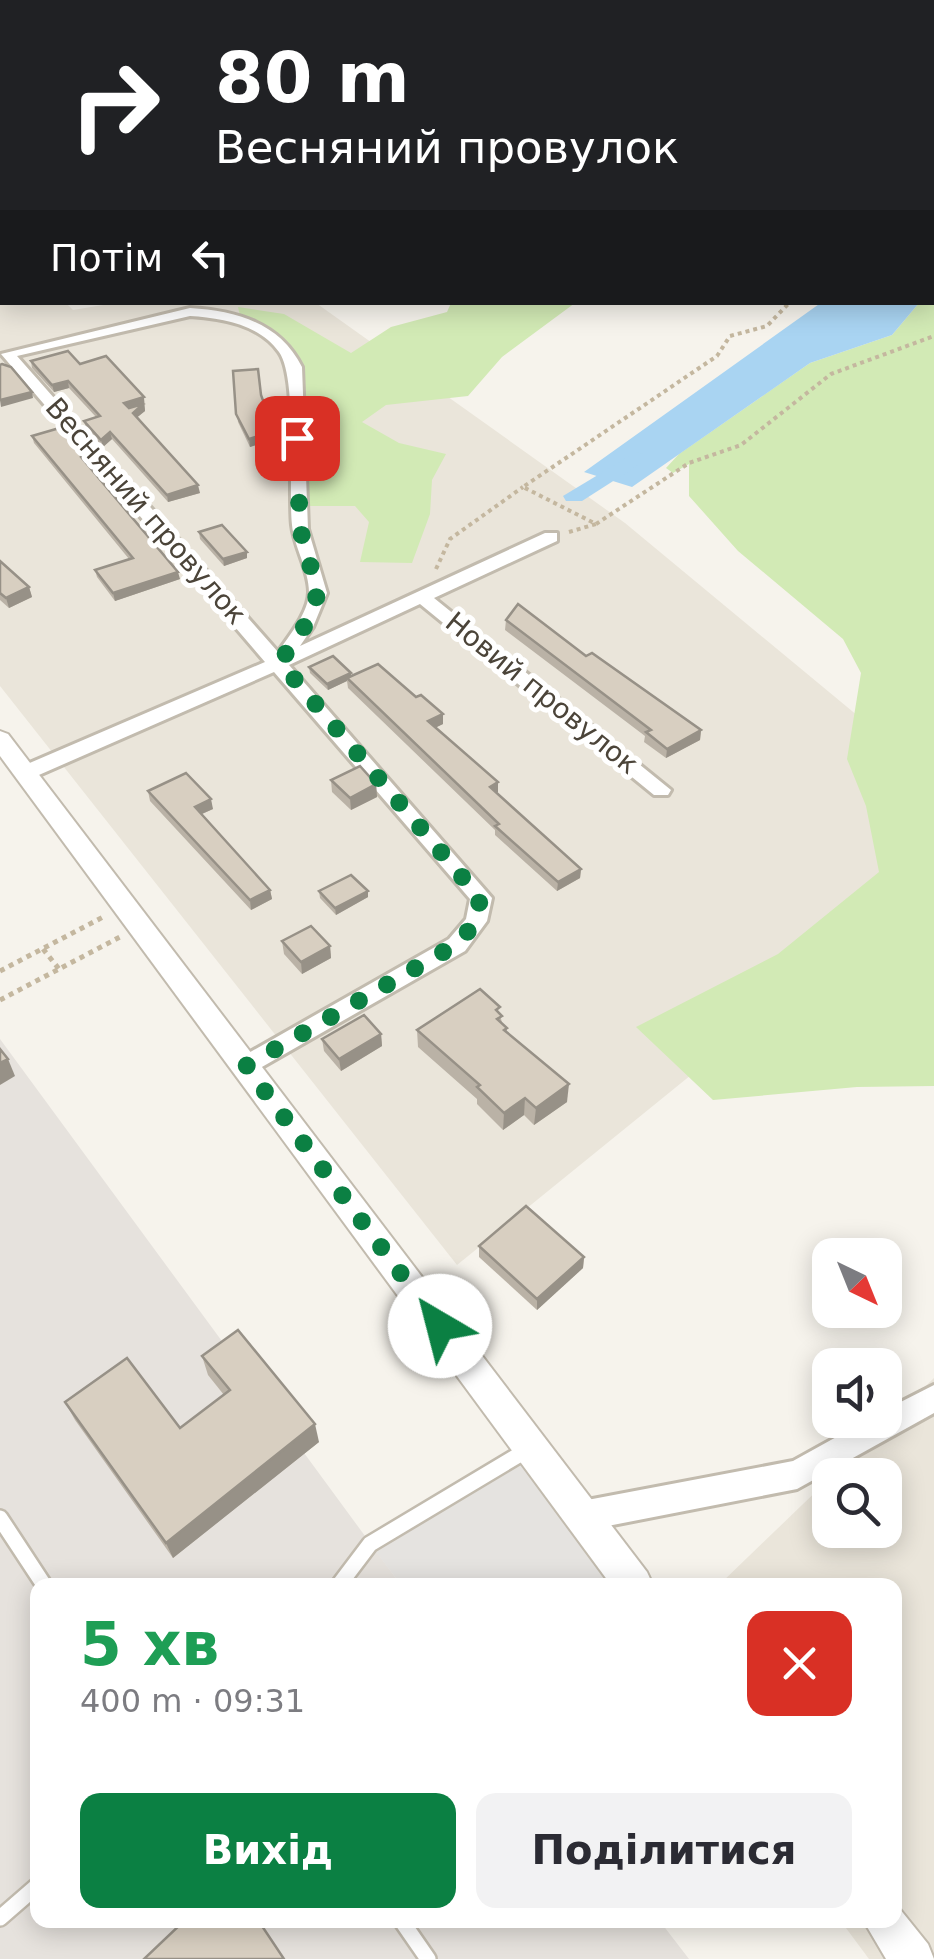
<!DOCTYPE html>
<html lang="uk">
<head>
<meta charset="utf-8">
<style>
	body { margin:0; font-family:"DejaVu Sans",sans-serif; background:#f2f2f3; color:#2b2b33; height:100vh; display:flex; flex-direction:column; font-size:38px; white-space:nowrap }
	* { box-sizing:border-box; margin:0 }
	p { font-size:32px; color:#7c7c81 }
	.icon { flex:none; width:55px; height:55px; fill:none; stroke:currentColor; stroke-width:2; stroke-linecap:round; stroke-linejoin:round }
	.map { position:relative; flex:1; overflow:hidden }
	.panel { position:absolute; left:30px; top:1578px; width:872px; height:350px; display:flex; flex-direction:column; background:#fff; border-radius:20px; box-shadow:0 5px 25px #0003 }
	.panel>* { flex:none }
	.hud { position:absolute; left:0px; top:0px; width:935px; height:305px; box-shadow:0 5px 25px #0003; background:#202124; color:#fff; overflow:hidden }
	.needle { width:65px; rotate:137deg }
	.buttons { position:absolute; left:812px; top:1238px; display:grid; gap:20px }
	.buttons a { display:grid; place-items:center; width:90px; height:90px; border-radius:20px; background:#fff; box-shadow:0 5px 25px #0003; font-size:50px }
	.pin { position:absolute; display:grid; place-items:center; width:85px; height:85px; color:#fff; margin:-42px; border-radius:20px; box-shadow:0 5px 15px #0006 }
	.me { position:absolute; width:110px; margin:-55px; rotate:323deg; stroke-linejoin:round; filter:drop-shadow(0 0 8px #0008) }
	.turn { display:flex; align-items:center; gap:35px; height:210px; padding:0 50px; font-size:45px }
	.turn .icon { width:130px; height:130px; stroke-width:2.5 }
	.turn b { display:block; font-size:70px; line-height:85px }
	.then { display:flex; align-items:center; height:95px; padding:0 50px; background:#0003; gap:20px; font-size:38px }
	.round { display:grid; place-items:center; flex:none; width:105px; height:105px; border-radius:20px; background:#f2f2f3 }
	.head { display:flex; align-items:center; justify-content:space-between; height:170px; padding:0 50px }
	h1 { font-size:60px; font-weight:700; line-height:75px; color:#1e9e55 }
	.primary-button { display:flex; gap:20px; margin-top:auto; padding:20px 50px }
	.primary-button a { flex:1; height:115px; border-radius:20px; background:#0b8043; color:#fff; font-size:40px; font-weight:700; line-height:115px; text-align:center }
	.primary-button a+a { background:#f2f2f3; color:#2b2b33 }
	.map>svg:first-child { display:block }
</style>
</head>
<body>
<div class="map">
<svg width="934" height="1959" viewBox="0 0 934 1959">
	<rect width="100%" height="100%" fill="#f6f3ec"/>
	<g fill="#eae5da">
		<polygon points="0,226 2,302 66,303 73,310 121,302 316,303 625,523 858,716 930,881 457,1265 0,686"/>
		<polygon points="934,1378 934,1959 869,1959 840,1920 895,1920 895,1585 719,1585 830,1478 830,1530 885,1530 885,1475 833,1475"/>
	</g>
	<polygon fill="#e6e2dd" points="0,1039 401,1585 38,1585 38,1920 659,1920 689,1959 0,1959"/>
	<g fill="#d2eab5">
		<polygon points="0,0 934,0 934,233 932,2 2,2 1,72"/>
		<polygon points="934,284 934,1086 857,1087 713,1100 636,1027 778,954 879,872 866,806 847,759 861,673 843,639 738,551 689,496 689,464 673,473 666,468 679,454 810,363 892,335 919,303 932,302"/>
		<polygon points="451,303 575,303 502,357 468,396 386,405 362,422 399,443 446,454 432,480 430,514 412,563 360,562 369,522 355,506 299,506 295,367 277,340 241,321 238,307 284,314 351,353 391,327 447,312"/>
	</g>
	<polygon fill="#e5e3e0" points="531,1447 634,1585 401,1585 370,1544"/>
	<polygon fill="#a9d4f2" points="822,302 919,303 892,335 810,363 632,487 584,472"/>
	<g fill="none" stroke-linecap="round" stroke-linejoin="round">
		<polygon fill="#a9d4f2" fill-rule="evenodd" points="636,452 643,454 643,462 582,501 566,501 563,496"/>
		<defs>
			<g id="service">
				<polyline points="0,1518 44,1585"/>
				<polyline points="339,1585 370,1544 527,1450"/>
				<polyline points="0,1918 38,1885"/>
				<polyline points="401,1920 428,1959"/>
			</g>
			<g id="minor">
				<path d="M190 308C237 311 280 323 302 367L308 529 327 593 313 627 300 646 545 533H557V541L434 598 671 790 668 795H654L420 604 289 665 492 898 487 921 465 951 246 1076 238 1073 234 1066 238 1059 449 939 466 919 470 899 274 672 32 778 25 780 15 773 18 768 265 662 1 354ZM190 316C221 318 259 324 279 352 298 378 288 487 292 525 294 547 309 570 309 592 309 612 289 636 278 652L17 356Z"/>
				<polygon points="934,1385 934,1413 797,1489 582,1531 572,1526 567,1516 572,1506 582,1501 793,1461 867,1420 885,1420 885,1410"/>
			</g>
			<g id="tertiary">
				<polygon points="0,731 8,734 647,1572 653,1585 611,1585 0,756"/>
				<polygon points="895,1903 928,1944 934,1959 886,1959 863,1920 895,1920"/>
			</g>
		</defs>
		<use href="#service" stroke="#c2bbae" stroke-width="20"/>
		<use href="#minor" stroke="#c2bbae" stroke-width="6"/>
		<use href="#tertiary" stroke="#c2bbae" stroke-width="4"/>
		<g stroke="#c4b79f" stroke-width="4" stroke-dasharray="4 4" stroke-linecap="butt">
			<polyline points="596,524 689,463 741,445 831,374 934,336"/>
			<polyline points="569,532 596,524 523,487 717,356 730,336 767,326 790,302"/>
			<polyline points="436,569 450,539 523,487"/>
		</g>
		<g stroke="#c4b79f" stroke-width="5" stroke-dasharray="5 5" stroke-linecap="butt">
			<polyline points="43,949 59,969"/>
			<polyline points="0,971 105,916"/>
			<polyline points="0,1000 120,937"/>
		</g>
		<use href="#service" stroke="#fff" stroke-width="15"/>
		<use href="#minor" fill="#fff" fill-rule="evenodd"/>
		<use href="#tertiary" fill="#fff" fill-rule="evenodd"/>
	</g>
	<g fill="#bab2a6">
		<polygon points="31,361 80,364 146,404 144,405 145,411 137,417 200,493 168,502 112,439 103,447 86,428 84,421 96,417 69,388 54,392 32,368"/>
		<polygon points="233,371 275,439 250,447 238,422"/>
		<polygon points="32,436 87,460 85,462 180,579 115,601 97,577 95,570 129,559 34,443"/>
		<polygon points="199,532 247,552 247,558 224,566 200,539"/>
		<polygon points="0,561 29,587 32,597 9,608 0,600"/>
		<polygon points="506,620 586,656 701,730 700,740 666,758 644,742 645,736 505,630"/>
		<polygon points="309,667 351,673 351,676 443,724 436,727 498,792 497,793 581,869 580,878 557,891 495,835 495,830 348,688 347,681 328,690 310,673"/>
		<polygon points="331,780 376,784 377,797 351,810 332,792"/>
		<polygon points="148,791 213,809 202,814 270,890 272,899 251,910 150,801"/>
		<polygon points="319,891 368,897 336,915 320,898"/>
		<polygon points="282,941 330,946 331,958 302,974 284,954"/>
		<polygon points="500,1014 502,1023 507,1028 507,1033 567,1102 534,1125 524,1115 503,1130 477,1104 477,1099 418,1047 417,1030"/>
		<polygon points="381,1034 382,1046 341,1071 324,1051 322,1039"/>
		<polygon points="479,1246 584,1257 583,1268 537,1310 479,1257"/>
		<polygon points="202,1356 319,1442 173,1558 75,1420 65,1402 180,1428 224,1395 208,1375"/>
	</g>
	<g fill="#979187">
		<polygon points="68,381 69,388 54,392 52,385"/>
		<polygon points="32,392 33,398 1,407 0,400"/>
		<polygon points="144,397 145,411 134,420 125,410 124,403"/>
		<polygon points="274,431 275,439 250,447 249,439"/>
		<polygon points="110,432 112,439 103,447 101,440"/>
		<polygon points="198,485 200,493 168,502 167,495"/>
		<polygon points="247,552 247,558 224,566 223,559"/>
		<polygon points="178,572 180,579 115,601 113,593"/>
		<polygon points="29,587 32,597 9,608 6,598"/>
		<polygon points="351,673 351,679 347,678 347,681 328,690 327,684"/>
		<polygon points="443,714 443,724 429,731 428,721"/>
		<polygon points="701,730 700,740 666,758 667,749"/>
		<polygon points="498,782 498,792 490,796 490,787"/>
		<polygon points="376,784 377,797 351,810 350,798"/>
		<polygon points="211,799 213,809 197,816 195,807"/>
		<polygon points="581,869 580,878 557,891 558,882"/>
		<polygon points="270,890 272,899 251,910 250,900"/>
		<polygon points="368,891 368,897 336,915 335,908"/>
		<polygon points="330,946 331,958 302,974 301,962"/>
		<polygon points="381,1034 382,1046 341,1071 339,1059"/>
		<polygon points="8,1059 15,1076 0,1085 0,1063"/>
		<polygon points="569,1084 567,1102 534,1125 536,1108"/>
		<polygon points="525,1098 524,1115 503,1130 504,1113"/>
		<polygon points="584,1257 583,1268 537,1310 537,1299"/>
		<polygon points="315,1424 319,1442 173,1558 166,1543"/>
	</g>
	<g fill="#d8cfc1" stroke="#979187" stroke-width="2.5">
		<polygon points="68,351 80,364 106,356 144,397 124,403 129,408 143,404 133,413 198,485 167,495 110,432 101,440 84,421 100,416 68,381 52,385 31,361"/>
		<polygon points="2,364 11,367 32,392 0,400 0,365"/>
		<polygon points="258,369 261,395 274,431 249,439 236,414 233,371"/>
		<polygon points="63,427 86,453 81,457 178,572 113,593 95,570 133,558 32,436"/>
		<polygon points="222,525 247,552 223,559 199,532"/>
		<polygon points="0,561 29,587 6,598 0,593"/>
		<polygon points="518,604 586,656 592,653 701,730 667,749 646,732 651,730 506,620"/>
		<polygon points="333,656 351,673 327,684 309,667"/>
		<polygon points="378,664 416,697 421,695 443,714 428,721 498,782 490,787 581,869 558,882 495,826 499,824 347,678"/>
		<polygon points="360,766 376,784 350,798 331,780"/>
		<polygon points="186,773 211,799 195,807 270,890 250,900 148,791"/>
		<polygon points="351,875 368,891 335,908 319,891"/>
		<polygon points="311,926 330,946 301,962 282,941"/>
		<polygon points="480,989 500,1007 496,1010 502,1016 497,1019 507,1028 504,1030 569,1084 536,1108 525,1098 504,1113 477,1087 480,1085 417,1030"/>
		<polygon points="364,1015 381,1034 339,1059 322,1039"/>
		<polygon points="0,1049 8,1059 0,1063"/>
		<polygon points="526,1206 584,1257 537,1299 479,1246"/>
		<polygon points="238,1330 315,1424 166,1543 65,1402 127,1358 180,1428 230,1390 202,1356"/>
		<polygon points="185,1920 258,1920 284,1959 144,1959"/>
	</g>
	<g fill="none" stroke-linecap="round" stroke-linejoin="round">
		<polyline stroke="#0b8043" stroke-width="18" stroke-dasharray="0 32.4" points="297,438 300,529 318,593 304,627 280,662 480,898 476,922 457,944 246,1066 440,1326"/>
	</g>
	<g text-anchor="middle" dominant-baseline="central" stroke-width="10" stroke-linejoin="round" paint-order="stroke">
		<g font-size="28" fill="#4b4439" stroke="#fff">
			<text transform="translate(146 511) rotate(49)">Весняний провулок</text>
			<text transform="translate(542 693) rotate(39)">Новий провулок</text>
		</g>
	</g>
</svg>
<div class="buttons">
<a><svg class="needle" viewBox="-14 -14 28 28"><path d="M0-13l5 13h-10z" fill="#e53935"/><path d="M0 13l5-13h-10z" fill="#7c7c81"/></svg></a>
<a><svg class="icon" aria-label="sound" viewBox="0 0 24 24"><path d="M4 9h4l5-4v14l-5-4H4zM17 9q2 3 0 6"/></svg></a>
<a><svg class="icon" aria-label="search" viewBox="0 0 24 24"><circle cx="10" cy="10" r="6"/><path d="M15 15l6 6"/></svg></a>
</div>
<div class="pin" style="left:297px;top:438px;background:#d93025"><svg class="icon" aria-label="arrive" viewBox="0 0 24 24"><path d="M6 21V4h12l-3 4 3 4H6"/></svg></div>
<svg class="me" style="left:440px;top:1326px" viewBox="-20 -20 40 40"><circle r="19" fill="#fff"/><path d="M0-13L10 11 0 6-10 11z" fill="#0b8043"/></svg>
<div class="hud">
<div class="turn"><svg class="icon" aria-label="right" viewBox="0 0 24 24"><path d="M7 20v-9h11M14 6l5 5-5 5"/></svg><div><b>80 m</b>Весняний провулок</div></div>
<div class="then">Потім<svg class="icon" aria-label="left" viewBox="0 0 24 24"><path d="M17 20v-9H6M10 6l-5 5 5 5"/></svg></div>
</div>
<section class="panel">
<div class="head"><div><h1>5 хв</h1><p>400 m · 09:31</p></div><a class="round" style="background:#d93025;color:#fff"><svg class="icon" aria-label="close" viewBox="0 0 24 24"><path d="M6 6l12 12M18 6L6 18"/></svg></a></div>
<div class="primary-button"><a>Вихід</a><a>Поділитися</a></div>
</section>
</div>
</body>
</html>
